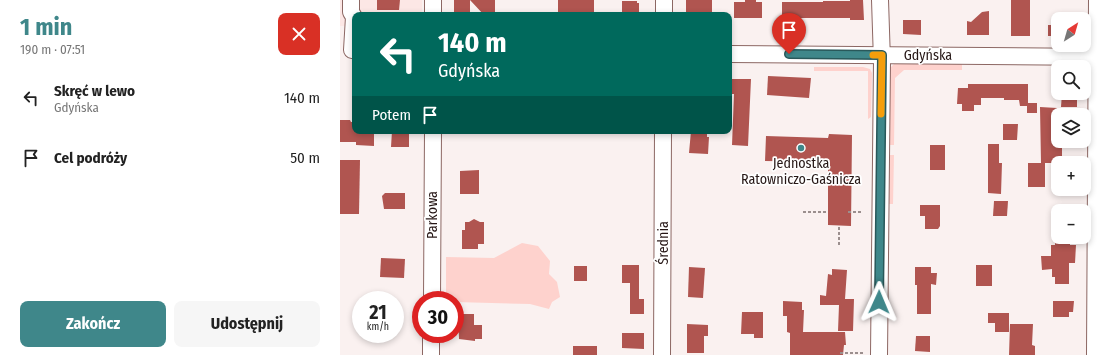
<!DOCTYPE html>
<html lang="pl">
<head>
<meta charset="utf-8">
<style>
	body { margin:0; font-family:"Fira Sans Condensed",sans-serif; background:#f6f6f6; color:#222; height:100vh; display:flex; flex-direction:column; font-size:15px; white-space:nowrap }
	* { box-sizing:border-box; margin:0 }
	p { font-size:13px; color:#767676 }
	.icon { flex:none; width:22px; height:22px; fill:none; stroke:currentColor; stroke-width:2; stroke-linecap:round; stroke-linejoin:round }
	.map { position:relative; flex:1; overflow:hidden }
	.drawer { display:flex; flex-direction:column; background:#fff; width:340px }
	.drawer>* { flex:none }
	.guide { position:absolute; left:12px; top:12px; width:380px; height:122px; border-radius:8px; box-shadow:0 2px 6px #0003; background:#00695c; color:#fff; overflow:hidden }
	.needle { width:26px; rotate:37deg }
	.controls { position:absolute; left:711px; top:12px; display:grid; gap:8px }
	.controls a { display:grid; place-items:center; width:40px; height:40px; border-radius:8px; background:#fff; box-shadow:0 2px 6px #0003; font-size:20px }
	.speed { position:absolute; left:12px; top:291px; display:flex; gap:8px; font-size:20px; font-weight:700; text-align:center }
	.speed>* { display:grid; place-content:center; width:52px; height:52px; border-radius:50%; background:#fff; box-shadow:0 2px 6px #0003; line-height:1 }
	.speed small { font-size:10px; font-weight:400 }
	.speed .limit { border:6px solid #d22; background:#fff; color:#111 }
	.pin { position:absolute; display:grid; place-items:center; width:34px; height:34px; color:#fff; margin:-41px -17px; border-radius:50% 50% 50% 0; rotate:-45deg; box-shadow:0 0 4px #0007 }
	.pin .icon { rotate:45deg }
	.me { position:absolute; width:44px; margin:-22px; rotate:1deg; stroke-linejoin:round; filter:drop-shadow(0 0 3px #0008) }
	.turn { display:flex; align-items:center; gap:14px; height:84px; padding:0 20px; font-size:18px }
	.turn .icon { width:52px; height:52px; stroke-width:2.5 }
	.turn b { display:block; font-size:28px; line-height:34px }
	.then { display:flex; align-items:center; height:38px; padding:0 20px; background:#0003; gap:8px; font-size:15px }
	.round { display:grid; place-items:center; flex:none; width:42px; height:42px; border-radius:8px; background:#f6f6f6 }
	.headline { display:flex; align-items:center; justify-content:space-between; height:68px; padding:0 20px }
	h1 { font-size:24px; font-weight:700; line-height:30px; color:#3f878a }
	.primary-button { display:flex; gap:8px; margin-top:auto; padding:8px 20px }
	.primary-button a { flex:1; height:46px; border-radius:8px; background:#3f878a; color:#fff; font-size:16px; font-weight:700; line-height:46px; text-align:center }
	.primary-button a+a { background:#f6f6f6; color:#222 }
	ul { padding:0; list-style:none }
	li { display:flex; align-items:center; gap:12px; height:60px; padding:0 20px }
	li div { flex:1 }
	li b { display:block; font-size:15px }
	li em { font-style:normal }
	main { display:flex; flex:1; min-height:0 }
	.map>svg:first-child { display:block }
</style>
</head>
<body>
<main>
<section class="drawer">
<div class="headline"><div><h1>1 min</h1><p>190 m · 07:51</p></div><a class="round" style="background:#d93025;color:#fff"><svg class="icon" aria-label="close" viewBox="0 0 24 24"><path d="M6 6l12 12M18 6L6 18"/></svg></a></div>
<ul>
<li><svg class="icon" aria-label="left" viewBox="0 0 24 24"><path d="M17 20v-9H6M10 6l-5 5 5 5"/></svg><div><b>Skręć w lewo</b><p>Gdyńska</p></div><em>140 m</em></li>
<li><svg class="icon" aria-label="arrive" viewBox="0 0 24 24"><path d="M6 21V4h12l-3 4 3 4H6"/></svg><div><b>Cel podróży</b></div><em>50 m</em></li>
</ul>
<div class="primary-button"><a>Zakończ</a><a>Udostępnij</a></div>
</section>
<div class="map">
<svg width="763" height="355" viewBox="0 0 763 355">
	<rect width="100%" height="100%" fill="#faf1f0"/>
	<polygon fill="#fce7e5" points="0,0 82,0 82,15 15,15 15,26 0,26"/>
	<g fill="#fed2cd">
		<polygon points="622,61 622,70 564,70 555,78 554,145 548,145 549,69 556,62"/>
		<polygon points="474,67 523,67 530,69 532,73 531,117 528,119 528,71 474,71"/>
		<polygon points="547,155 554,155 553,204 548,204"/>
		<polygon points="182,243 198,246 210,261 209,274 217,282 220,297 212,302 209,309 190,304 115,302 115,300 106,300 106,257 154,258"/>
	</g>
	<g fill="#b05550">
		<polygon points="37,0 60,0 59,10 37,10"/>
		<polygon points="114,0 155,0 155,15 144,15 130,0 130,15 118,15 118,12 114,12"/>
		<rect x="218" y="0" width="36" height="14"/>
		<rect x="346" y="0" width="26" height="15"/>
		<polygon points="405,0 416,0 416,2 422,2 422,18 394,18 394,2 405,2"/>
		<polygon points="510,0 523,0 524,20 510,20 510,18 442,18 442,2 483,2 483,1 510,1"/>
		<rect x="671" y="0" width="19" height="36"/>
		<polygon points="282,1 297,1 297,3 299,3 299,15 282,15"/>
		<polygon points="649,11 649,35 627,35 627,21 631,22 642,12"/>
		<polygon points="563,20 581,20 581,35 563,34"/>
		<rect x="708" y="25" width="10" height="11"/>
		<polygon points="428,76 471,78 469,98 427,95"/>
		<polygon points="392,79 411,79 408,146 392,145 394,94 391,94"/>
		<polygon points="628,84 688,84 688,103 697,103 697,113 687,113 687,106 680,106 679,100 664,100 664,98 641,98 641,105 634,105 634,111 622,111 622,104 617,104 618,88 628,88"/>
		<polygon points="722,93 737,93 737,107 721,107"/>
		<polygon points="700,107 717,108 716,124 718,124 718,141 722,141 722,163 701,163"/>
		<polygon points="0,120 10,120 11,122 15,122 15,131 18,131 18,133 34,133 34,146 16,145 16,142 0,142"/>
		<polygon points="663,124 678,124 677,140 663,140"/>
		<polygon points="52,131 69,131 69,147 51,147"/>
		<polygon points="351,131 367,131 367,137 369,137 368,154 349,153"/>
		<polygon points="489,134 512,135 511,226 488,225 488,162 425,161 426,136 488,138"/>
		<polygon points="648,144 659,144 659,163 662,163 661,194 648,193"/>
		<rect x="590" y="145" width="15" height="25"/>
		<polygon points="0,160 20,160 19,214 0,214"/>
		<rect x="688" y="163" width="17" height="24"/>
		<polygon points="139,170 139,194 120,194 120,171"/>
		<polygon points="45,193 65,193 65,209 44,209 42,196"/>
		<polygon points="654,201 668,201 667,216 653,216"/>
		<polygon points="580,205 600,205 600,226 598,229 585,229 585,216 580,216"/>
		<polygon points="134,219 140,222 144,222 144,244 138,244 138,249 122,249 122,230 125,230 125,222 129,222"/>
		<polygon points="715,237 730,237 730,245 736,245 735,263 729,263 729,284 715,284 715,277 712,277 712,269 702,270 701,256 711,256 711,245 715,245"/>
		<polygon points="41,258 65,259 64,278 40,277"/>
		<polygon points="282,265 299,265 299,299 304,299 304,314 290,314 290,283 282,283"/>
		<rect x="636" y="265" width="16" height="21"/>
		<rect x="234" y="266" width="13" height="15"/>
		<polygon points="349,267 365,268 363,298 348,297"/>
		<polygon points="575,267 591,267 591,273 597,273 596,285 591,284 591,314 577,314 577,285 575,285"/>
		<polygon points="492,269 507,270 505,299 514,299 513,331 498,331 499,305 480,305 480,295 486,296 488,274 492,275"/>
		<polygon points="443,301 462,302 462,310 464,310 463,332 505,332 506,345 504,345 503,355 450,355 450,333 447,332 447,316 443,316"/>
		<polygon points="713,301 734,301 733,312 729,312 729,317 713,317"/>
		<polygon points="402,312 423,312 423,338 414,338 414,334 401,334"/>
		<polygon points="648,313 669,313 669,332 655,332 655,323 648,323"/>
		<polygon points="118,314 134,314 134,325 142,325 142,339 135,339 135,341 119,339"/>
		<polygon points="347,324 368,325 368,336 364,336 364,353 347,353"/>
		<polygon points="670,324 693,324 692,345 695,346 695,355 669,355"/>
		<polygon points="282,333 304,333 304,349 282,348"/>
		<polygon points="576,336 590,336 590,352 575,351"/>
		<rect x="233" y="346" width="24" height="9"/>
	</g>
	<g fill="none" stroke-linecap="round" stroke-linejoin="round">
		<defs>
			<g id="minor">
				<polyline points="11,0 11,12 14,17 12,50"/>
				<polyline points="93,15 93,0"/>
				<polyline points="324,15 324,0"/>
				<polyline points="389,54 763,57"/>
				<polyline points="92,300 93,131"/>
				<polyline points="91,355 91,334"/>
				<polyline points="322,355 323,131"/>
				<polyline points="539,355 542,61 540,0"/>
				<polyline points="755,355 757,0"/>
			</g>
		</defs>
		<use href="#minor" stroke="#8c6763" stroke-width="18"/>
		<g stroke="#9b8f8e" stroke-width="2" stroke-dasharray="3 2" stroke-linecap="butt">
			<polyline points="463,212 488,212"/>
			<polyline points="508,212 523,212"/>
			<polyline points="499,245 499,226"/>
			<polyline points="500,353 525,353"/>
		</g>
		<use href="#minor" stroke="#fff" stroke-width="16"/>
	</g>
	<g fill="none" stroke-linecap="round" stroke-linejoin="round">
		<defs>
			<polyline id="route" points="449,54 542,55 539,302"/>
		</defs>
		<use href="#route" stroke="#29585a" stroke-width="10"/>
		<use href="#route" stroke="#3f878a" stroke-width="7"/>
		<polyline stroke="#f59e0b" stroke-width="7" points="533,55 542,55 541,114"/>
	</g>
	<circle fill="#3f878a" stroke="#fff" stroke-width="1.5" cx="461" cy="148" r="4"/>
	<g text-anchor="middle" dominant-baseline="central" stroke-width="3.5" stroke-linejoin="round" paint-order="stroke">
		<g font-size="14" fill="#251615" stroke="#fff">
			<text x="588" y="55">Gdyńska</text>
			<text transform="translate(92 215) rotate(-90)">Parkowa</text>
			<text transform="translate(323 243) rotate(-90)">Średnia</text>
		</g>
		<g font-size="14" fill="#251615" stroke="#fff">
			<text x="461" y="163">Jednostka<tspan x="461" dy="16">Ratowniczo-Gaśnicza</tspan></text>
		</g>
	</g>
</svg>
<div class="controls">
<a><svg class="needle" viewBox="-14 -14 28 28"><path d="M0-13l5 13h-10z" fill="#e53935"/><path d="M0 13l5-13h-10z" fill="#767676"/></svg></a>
<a><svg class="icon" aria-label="search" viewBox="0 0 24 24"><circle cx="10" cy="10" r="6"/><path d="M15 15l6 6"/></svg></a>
<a><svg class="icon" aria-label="layers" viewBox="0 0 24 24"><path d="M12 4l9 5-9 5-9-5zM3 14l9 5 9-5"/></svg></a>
<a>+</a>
<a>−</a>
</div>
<div class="speed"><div>21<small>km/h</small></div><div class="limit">30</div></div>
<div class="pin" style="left:449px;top:54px;background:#d93025"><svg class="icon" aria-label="arrive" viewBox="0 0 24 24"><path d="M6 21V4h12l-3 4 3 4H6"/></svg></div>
<svg class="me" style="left:539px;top:302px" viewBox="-20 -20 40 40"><path d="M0-17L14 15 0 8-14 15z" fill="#3f878a" stroke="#fff" stroke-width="4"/></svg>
<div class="guide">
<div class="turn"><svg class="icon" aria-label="left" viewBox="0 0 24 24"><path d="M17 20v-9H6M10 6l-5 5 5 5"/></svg><div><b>140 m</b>Gdyńska</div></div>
<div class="then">Potem<svg class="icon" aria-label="arrive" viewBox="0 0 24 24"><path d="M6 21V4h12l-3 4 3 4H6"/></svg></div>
</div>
</div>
</main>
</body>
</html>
